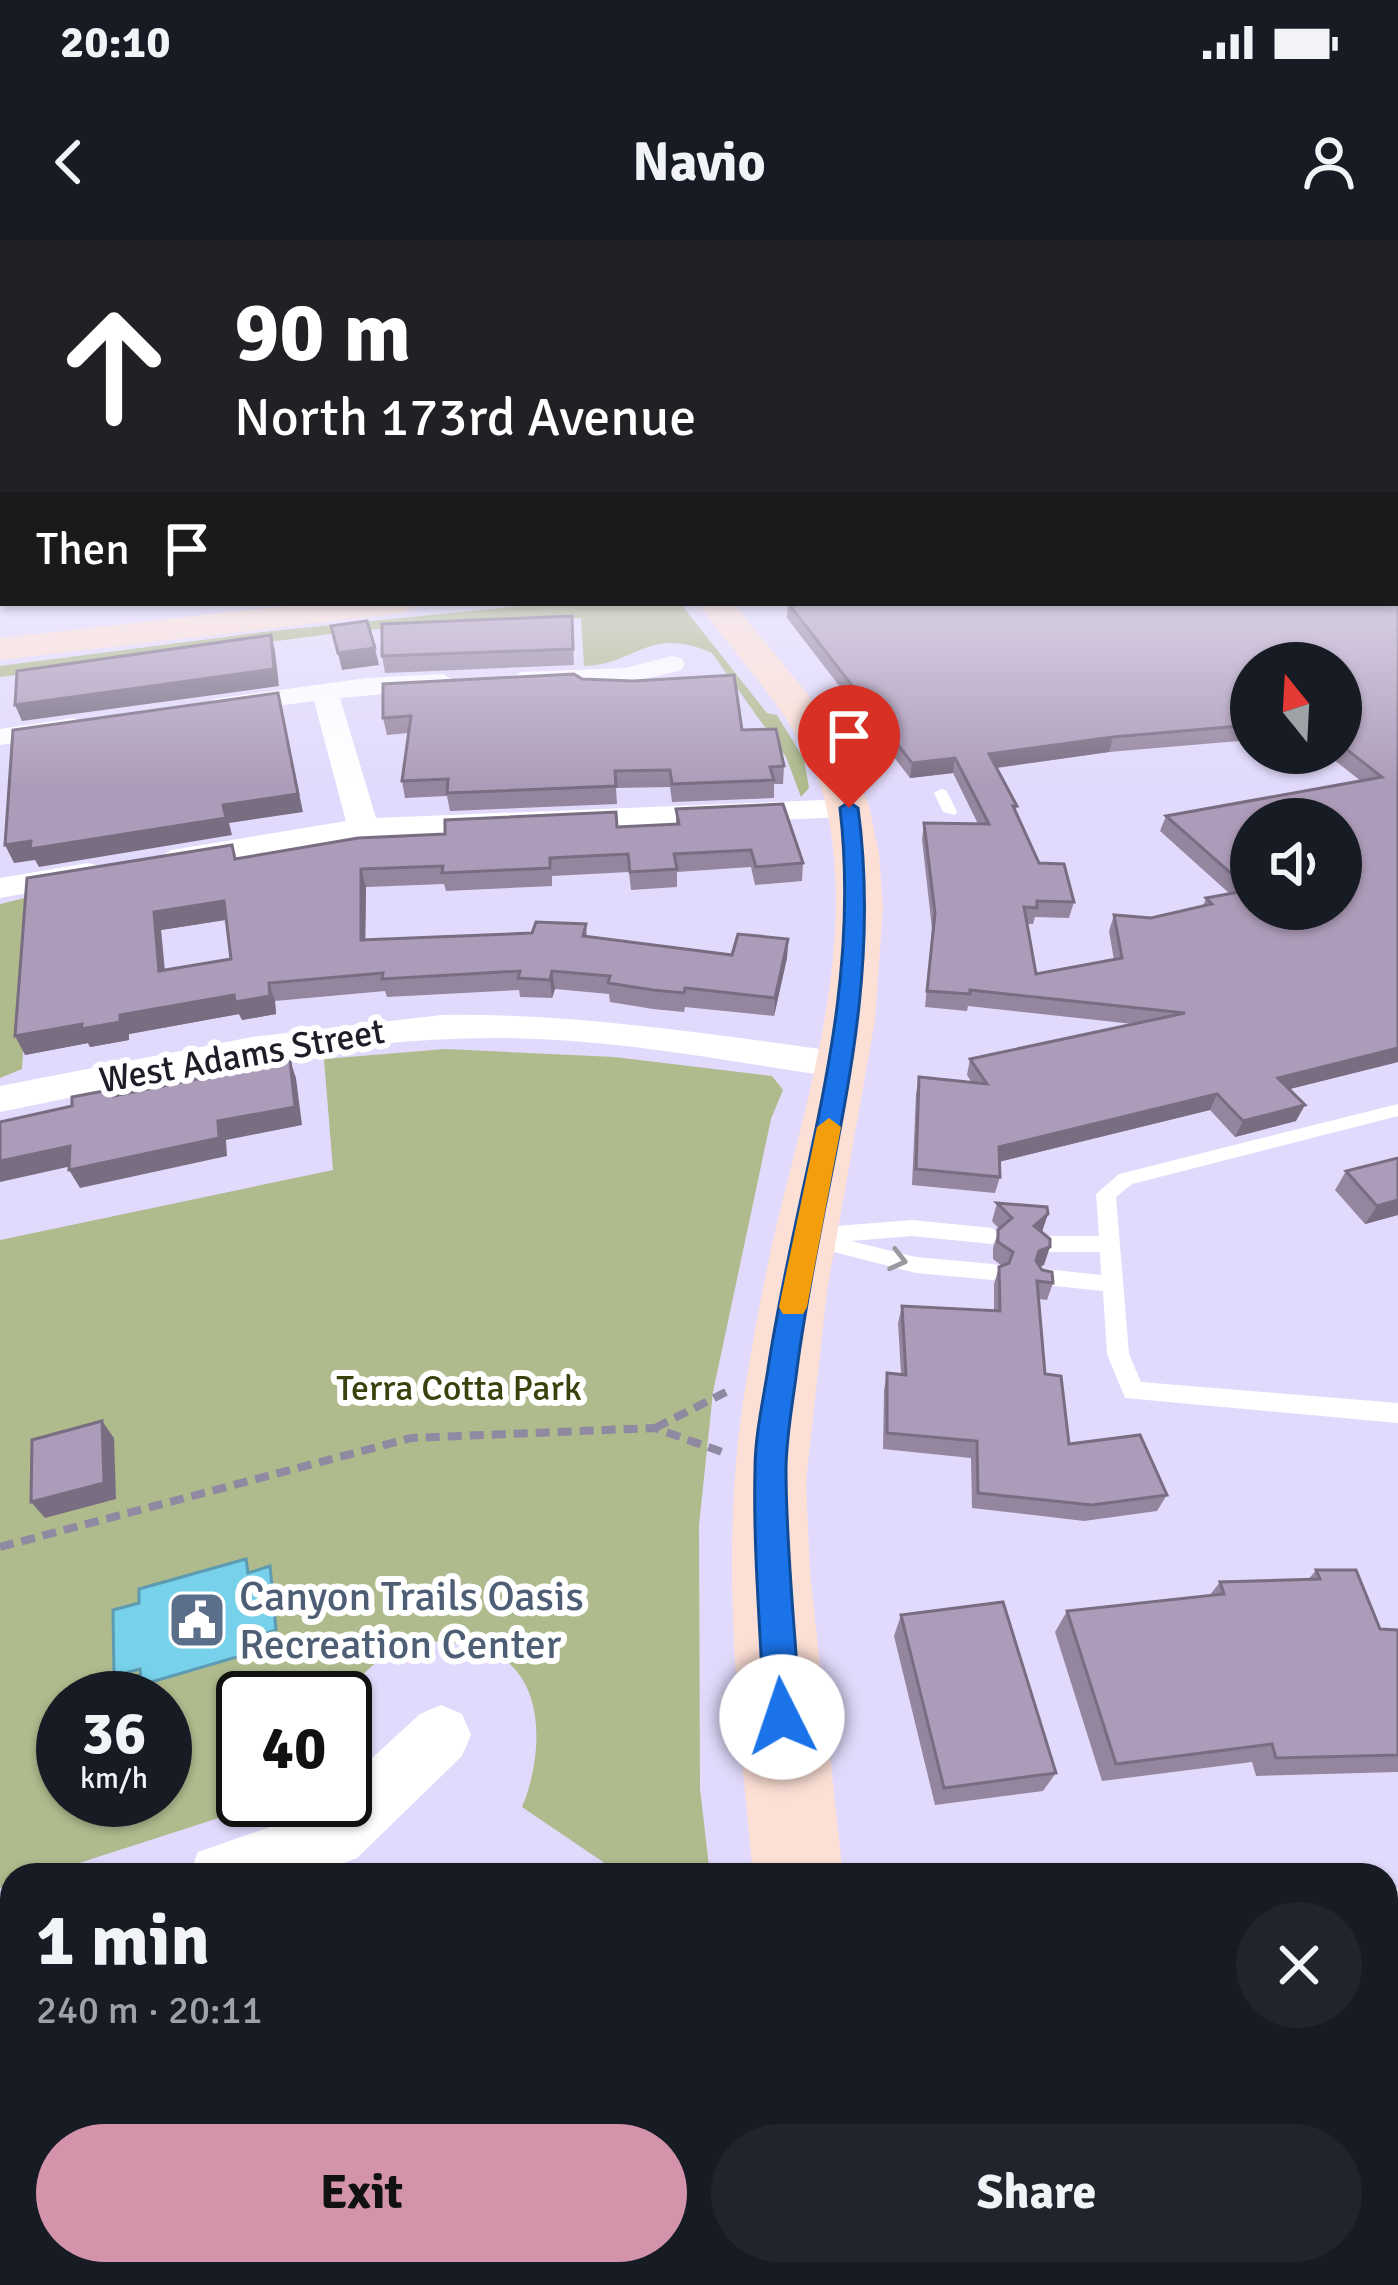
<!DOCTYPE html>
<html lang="en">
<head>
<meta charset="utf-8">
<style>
	body { margin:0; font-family:Signika,sans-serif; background:#20242c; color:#f1f3f6; height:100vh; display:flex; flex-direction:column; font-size:45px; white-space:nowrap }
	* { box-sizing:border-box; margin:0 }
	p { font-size:39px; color:#9ea1a6 }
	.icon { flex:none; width:66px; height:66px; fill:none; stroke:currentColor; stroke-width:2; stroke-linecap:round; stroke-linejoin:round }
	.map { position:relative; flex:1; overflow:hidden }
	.drawer { position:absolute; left:0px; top:1623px; width:1398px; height:423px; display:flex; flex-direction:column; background:#171b24; border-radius:36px 36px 0 0; box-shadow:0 3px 9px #0004 }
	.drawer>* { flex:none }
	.hud { position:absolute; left:0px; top:0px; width:1398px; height:366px; box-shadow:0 3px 9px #0004; background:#202124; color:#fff; overflow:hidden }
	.needle { width:78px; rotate:342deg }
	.fabs { position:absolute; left:1230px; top:402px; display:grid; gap:24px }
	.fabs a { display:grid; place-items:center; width:132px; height:132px; border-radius:50%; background:#171b24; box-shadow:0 3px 9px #0004; font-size:60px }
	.speed { position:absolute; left:36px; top:1431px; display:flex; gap:24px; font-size:60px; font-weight:700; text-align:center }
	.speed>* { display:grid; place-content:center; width:156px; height:156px; border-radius:50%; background:#171b24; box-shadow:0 3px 9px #0004; line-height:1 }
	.speed small { font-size:30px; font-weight:400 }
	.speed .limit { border:6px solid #111; border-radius:18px; background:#fff; color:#111 }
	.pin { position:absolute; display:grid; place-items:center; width:102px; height:102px; color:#fff; margin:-123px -51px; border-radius:50% 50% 50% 0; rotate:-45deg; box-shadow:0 0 12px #0007 }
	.pin .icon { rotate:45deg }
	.me { position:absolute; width:132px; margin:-66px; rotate:356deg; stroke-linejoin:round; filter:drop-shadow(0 0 9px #0008) }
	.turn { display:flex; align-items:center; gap:42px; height:252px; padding:0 36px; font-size:54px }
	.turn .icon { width:156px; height:156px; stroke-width:2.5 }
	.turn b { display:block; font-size:84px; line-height:102px }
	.then { display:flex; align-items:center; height:114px; padding:0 36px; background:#0003; gap:24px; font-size:45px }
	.round { display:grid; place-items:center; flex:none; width:126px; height:126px; border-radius:63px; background:#20242c }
	.summary { display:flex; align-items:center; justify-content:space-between; height:204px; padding:0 36px }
	h1 { font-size:72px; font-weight:700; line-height:90px }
	.primary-button { display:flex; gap:24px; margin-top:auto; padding:24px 36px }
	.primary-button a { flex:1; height:138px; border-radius:72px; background:#d393ab; color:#111; font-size:48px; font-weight:700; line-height:138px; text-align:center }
	.primary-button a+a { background:#20242c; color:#f1f3f6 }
	.status { display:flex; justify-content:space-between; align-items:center; height:84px; padding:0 60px; background:#171b24; direction:ltr }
	.status svg { height:33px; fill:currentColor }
	header { display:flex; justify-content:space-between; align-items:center; height:156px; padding:0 36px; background:#171b24; font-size:54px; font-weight:700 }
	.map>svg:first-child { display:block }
</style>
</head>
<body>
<div class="status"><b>20:10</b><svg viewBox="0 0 49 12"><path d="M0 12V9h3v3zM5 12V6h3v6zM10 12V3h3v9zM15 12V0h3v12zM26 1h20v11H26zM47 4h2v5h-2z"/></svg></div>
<header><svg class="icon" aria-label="back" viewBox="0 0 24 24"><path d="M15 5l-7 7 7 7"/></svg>Navio<svg class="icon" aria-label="person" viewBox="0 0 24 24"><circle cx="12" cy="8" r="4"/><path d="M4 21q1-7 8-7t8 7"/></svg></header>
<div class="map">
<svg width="1398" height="2045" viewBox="0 0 1398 2045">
	<rect width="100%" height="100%" fill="#e2dafc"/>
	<g fill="#afba8d" fill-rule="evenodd">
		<path d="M550 363H680L767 473 777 475 804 519 809 548 801 557 786 517 712 413C647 385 637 425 584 426L581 378 361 390 0 437V426L272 391Z"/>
		<polygon points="33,656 22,829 0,838 0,664"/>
		<path d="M445 809 614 817 772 836 783 850 771 879 713 1152 699 1285 700 1549 710 1635H609L606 1624 522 1567C545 1513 548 1421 474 1407 455 1404 439 1399 420 1403 372 1413 368 1437 335 1457 323 1464 261 1458 243 1458V1560H254L231 1574 42 1635H12V1645L0 1648V1000L333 930 324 819ZM63 1458H165V1560H63Z"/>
	</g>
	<polygon fill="#77d1eb" stroke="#5d9bb1" stroke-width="3" points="246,1319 248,1333 270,1326 276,1390 253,1397 254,1412 141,1445 140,1429 114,1436 113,1370 139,1363 139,1349"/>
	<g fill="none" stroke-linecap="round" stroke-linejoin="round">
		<g stroke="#8f89a1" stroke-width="8" stroke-dasharray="14 8" stroke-linecap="butt">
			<polyline points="655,1188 726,1152"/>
			<polyline points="0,1307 411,1198 655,1188 722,1212"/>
		</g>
		<g fill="#fff" fill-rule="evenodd">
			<polygon points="941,549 946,550 957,572 955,575 943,572 934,553"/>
			<polygon points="1398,864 1398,876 1132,944 1116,957 1129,1114 1141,1142 1398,1163 1398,1183 1125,1158 1107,1114 1103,1051 1045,1045 1037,1043 1034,1037 1037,1031 1045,1029 1101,1035 1100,1012 1043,1012 1033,1004 1043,996 1099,996 1096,954 1119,934"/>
			<polygon points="912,980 992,988 1002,996 992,1004 912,996 851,1001 916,1017 993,1024 1000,1026 1004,1032 1000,1038 993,1040 916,1033 811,1006 801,998 804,993 824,987"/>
		</g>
		<g fill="#fff" fill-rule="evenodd">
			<rect x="0" y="277" width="3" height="12"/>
			<polygon points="3,311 3,325 0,326 0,312"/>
			<polygon points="0,352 3,363 11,364 0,366"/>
			<polygon points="672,416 681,418 685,424 681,430 625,444 521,448 508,440 521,432 625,428"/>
			<polygon points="443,434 456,442 452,448 340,458 376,578 849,559 864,568 849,577 363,597 171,630 155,620 171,610 346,581 314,461 223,473 209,465 213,459 367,438"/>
			<polygon points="74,478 88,486 84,492 0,505 0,489"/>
			<polygon points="88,623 100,626 104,633 100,640 0,658 0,638"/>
			<path d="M442 775C577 773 708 794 842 812L856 816 861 825 856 834 842 838C731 822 619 799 506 798 335 796 167 839 0 872V846L252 797Z"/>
			<polygon points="441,1465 462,1474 471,1495 462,1516 357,1618 314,1635 189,1635 198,1612 316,1571 327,1560 345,1560 345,1543 420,1474"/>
			<polygon points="1386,1644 1398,1649 1398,1788 1386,1783"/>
			<polygon points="12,1675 12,1741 0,1745 0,1679"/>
			<polygon points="1398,1916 1398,2045 1355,2045 1356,2034 1386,2034 1386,1921"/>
		</g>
		<g fill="#fde0d5" fill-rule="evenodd">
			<polygon points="313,363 420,363 403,373 0,420 0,398"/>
			<path d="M698 363H733L805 451 845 510 869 566 879 614 883 667 875 780 827 1051 806 1241 810 1333 843 1635H753C738 1480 720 1317 743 1162 752 1105 762 1048 775 992 807 857 856 710 827 570 810 488 744 429 698 363Z"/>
			<polygon points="820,2034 928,2034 932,2045 824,2045"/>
		</g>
	</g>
	<g fill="#95869f" fill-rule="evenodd">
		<path d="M788 363H1395L1398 822 1289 849 1296 881 1235 897 1210 870 999 922 1000 937 995 953 912 945 916 854 919 837 972 843 967 835 970 819 1133 784 968 766 967 771 925 767 932 689 922 599 924 583 978 584 953 533 910 538 787 378ZM1251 423H1341V513H1325L1361 541 1166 576 1160 591 1230 654 1206 658 1203 666 1151 678 1114 675 1109 691 1114 720 1036 734 1027 684H1033L1035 677 1069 678 1074 662 1039 623 1015 572 1017 566 997 528 1109 512 1251 500Z"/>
		<polygon points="572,376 574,425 385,433 382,416"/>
		<polygon points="582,439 742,490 784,526 783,544 774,544 774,558 672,562 670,547 616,548 617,564 450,571 447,556 405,558 402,541 408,493 387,495 383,478"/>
		<path d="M676 569 803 623 802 641 755 645 751 627 677 632V647L631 650 629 632 552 636V646L446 651 444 644 366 647 365 700 532 693 586 684 587 696 732 715 788 699 787 718 774 776 685 767 684 772 653 769 610 762 609 754 555 749 552 758 520 757 519 750 387 757 385 751 275 761 276 774 242 780 239 774 129 794V800L90 807 88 803 25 815 232 605 236 619 617 587 676 584ZM226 680 231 719 165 730 161 690Z"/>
		<polygon points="1346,931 1398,975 1365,984 1335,950"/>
		<polygon points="997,963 1042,992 1044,1025 1040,1026 1053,1043 1047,1060 1038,1059 1045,1134 1069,1204 1167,1255 1157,1271 1084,1281 972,1268 971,1218 883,1209 884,1150 887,1133 901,1134 898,1083 902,1066 994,1071 994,1044 999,1027 1002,1026 993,1019 993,1008 999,989 992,981"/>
		<polygon points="1316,1330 1380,1389 1398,1390 1398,1532 1256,1536 1252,1522 1102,1541 1055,1392 1067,1371 1209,1356 1220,1342 1308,1340"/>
		<polygon points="901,1375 1056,1533 1043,1551 935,1565 894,1396"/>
	</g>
	<g fill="#796d82">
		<polygon points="271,395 275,411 279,446 22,481 15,465"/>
		<polygon points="375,408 379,425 342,430 338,413"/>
		<polygon points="278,453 303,572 229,583 232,595 39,627 35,620 14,623 5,605 223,565"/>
		<polygon points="1113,497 1109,512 986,529 989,514"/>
		<polygon points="955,518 953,533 910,538 912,523"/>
		<polygon points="361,629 366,647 365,719 361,700"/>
		<polygon points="224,661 231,679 161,690 166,749 159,731 154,672"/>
		<polygon points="788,699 787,718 774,776 775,758"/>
		<polygon points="552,731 555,749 552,758 550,740"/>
		<polygon points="269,743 275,761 276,774 242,780 239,774 129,794 129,800 90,807 88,803 25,815 15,796"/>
		<polygon points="1398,808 1398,822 1270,854 1278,838"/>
		<polygon points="290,820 296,838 302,885 226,900 227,916 80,948 69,930 218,881"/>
		<polygon points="1217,854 1210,870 994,923 999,907"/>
		<polygon points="1305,865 1296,881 1235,897 1243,881"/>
		<polygon points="70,906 81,924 0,942 0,921"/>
		<polygon points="1398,960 1398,975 1365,984 1377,966"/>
		<polygon points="1048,974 1042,992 1034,986"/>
		<polygon points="1050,1007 1044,1025 1033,1029 1039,1011"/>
		<polygon points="102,1181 114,1198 116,1259 45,1278 31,1262"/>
		<polygon points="12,1952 12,2034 34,2034 34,2036 11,2045 0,2045 7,1954"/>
	</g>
	<g fill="#ad9cb9" stroke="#796d82" stroke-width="3" fill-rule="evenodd">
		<path d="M1398 265V808L1278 838 1305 865 1243 881 1217 854 999 907 1000 937 916 929 919 837 987 844 970 819 1185 773 970 750V754L927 751 935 673 924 583 989 584 955 518 912 523 788 363H1395V266ZM1251 423H1341V505L1382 537 1166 576 1250 650 1206 658 1212 664 1151 678 1114 675 1122 718 1036 734 1024 667 1037 668V661L1074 662 1064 624 1039 623 1013 566H1017L989 514 1113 497 1251 485ZM1251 579H1341V669H1251Z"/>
		<polygon points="572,376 573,409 382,416 382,384"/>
		<polygon points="367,381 375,408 338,413 331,386"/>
		<polygon points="271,395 274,429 15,465 17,431"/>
		<polygon points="574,434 582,439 633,441 734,435 742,490 776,489 784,526 770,527 774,540 672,544 670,530 615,531 616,546 447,553 448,539 402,541 411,476 383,478 383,444"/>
		<polygon points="278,453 298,554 223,565 226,578 30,609 31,601 5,605 13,490"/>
		<path d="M783 564 803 623 756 627 751 610 674 614 677 629 630 632 628 614 550 618V628L442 633 443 626 361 629V700L532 693 536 682 586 684 583 696 732 715 738 694 788 699 775 758 685 748 684 753 653 750 608 743 610 736 552 731 550 740 518 738 520 731 382 739 383 733 269 743 270 756 235 762 234 755 120 775V782L81 789 82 784 15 796 27 638 232 605 235 619 358 598 445 594V580L616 572 617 587 679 584 676 569ZM224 661 231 719 159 731 154 672Z"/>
		<polygon points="290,820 295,867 218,881 219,898 69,930 70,906 0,921 0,882 72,866 72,857 114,849 114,856"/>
		<polygon points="1398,918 1398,960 1377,966 1346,931"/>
		<polygon points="997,963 1047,967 1048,974 1034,986 1050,999 1050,1007 1039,1011 1036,1021 1042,1030 1052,1032 1053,1043 1037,1041 1045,1134 1061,1136 1069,1204 1140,1195 1167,1255 1092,1265 978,1253 977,1201 887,1193 887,1133 906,1135 902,1066 1000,1071 999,1027 1009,1023 1013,1012 998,1002 998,990 1012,978"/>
		<polygon points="102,1181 104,1243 31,1262 32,1200"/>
		<polygon points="1316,1330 1356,1330 1380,1389 1398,1390 1398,1515 1276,1518 1272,1504 1116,1524 1067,1371 1224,1354 1220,1342 1320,1339"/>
		<polygon points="1003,1362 1056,1533 944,1548 901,1375"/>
		<polygon points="549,1628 550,1635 529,1635"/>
		<polygon points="12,1804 12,1952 7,1954 5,2036 0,2038 0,1808"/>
		<polygon points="496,2034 545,2034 545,2036 549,2034 718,2034 721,2045 468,2045"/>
	</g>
	<defs><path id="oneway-chevron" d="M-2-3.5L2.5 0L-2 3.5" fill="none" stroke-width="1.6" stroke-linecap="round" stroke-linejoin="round" transform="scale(3)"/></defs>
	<use stroke="#9b999f" href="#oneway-chevron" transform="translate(898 1020) rotate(14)"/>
	<linearGradient id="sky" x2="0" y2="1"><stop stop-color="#7bc0e9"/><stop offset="0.47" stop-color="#f2eefe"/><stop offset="1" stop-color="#f2eefe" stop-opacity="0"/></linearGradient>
	<rect width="1398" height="544" fill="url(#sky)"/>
	<path fill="#1a73e8" stroke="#114b97" stroke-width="3" d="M849 562 858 568C885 767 822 936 797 1129 793 1162 786 1197 786 1230 786 1312 796 1395 800 1477L795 1489 782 1495 770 1489 764 1477C761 1395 753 1311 755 1229 755 1196 763 1161 768 1129 797 936 863 767 840 568Z"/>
	<polygon fill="#f59e0b" points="829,878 841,887 807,1067 803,1074 783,1074 779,1067 817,887"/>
	<defs>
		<symbol id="civic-square" viewBox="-11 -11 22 22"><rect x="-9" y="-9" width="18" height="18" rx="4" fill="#5c6f8a" stroke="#fff"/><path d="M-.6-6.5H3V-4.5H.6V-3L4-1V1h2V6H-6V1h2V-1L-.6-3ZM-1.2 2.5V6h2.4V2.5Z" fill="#fff"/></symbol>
	</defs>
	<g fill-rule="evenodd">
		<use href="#civic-square" x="164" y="1347" width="66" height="66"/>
	</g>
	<g text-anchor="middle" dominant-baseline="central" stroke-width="12" stroke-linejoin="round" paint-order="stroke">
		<g font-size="36" fill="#201d29" stroke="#fff">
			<text transform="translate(242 816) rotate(-10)">West Adams Street</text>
		</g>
		<g font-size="36" fill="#39420d" stroke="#fff">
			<text x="459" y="1148">Terra Cotta Park</text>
		</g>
		<g font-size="42" fill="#4e5e75" stroke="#fff" text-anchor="start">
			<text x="239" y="1356">Canyon Trails Oasis<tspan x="239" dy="48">Recreation Center</tspan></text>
		</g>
	</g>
</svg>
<div class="fabs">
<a><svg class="needle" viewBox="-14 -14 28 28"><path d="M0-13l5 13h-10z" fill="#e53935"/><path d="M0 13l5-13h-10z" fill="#9ea1a6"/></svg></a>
<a><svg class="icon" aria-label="sound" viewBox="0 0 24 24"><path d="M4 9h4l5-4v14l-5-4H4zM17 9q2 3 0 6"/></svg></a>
</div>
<div class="speed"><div>36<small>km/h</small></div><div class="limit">40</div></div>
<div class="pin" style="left:849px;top:568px;background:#d93025"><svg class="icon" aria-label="arrive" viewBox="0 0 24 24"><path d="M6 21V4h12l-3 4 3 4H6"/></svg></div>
<svg class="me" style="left:782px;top:1477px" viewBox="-20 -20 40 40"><circle r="19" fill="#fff"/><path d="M0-13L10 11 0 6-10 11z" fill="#1a73e8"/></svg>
<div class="hud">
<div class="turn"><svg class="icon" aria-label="ahead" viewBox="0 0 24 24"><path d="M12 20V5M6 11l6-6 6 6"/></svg><div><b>90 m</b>North 173rd Avenue</div></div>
<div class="then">Then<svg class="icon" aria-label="arrive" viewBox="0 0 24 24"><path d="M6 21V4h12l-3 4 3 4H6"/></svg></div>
</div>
<section class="drawer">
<div class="summary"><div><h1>1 min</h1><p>240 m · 20:11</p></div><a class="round"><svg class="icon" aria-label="close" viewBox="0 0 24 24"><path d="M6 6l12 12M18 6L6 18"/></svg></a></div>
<div class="primary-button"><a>Exit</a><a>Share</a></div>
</section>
</div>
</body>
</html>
